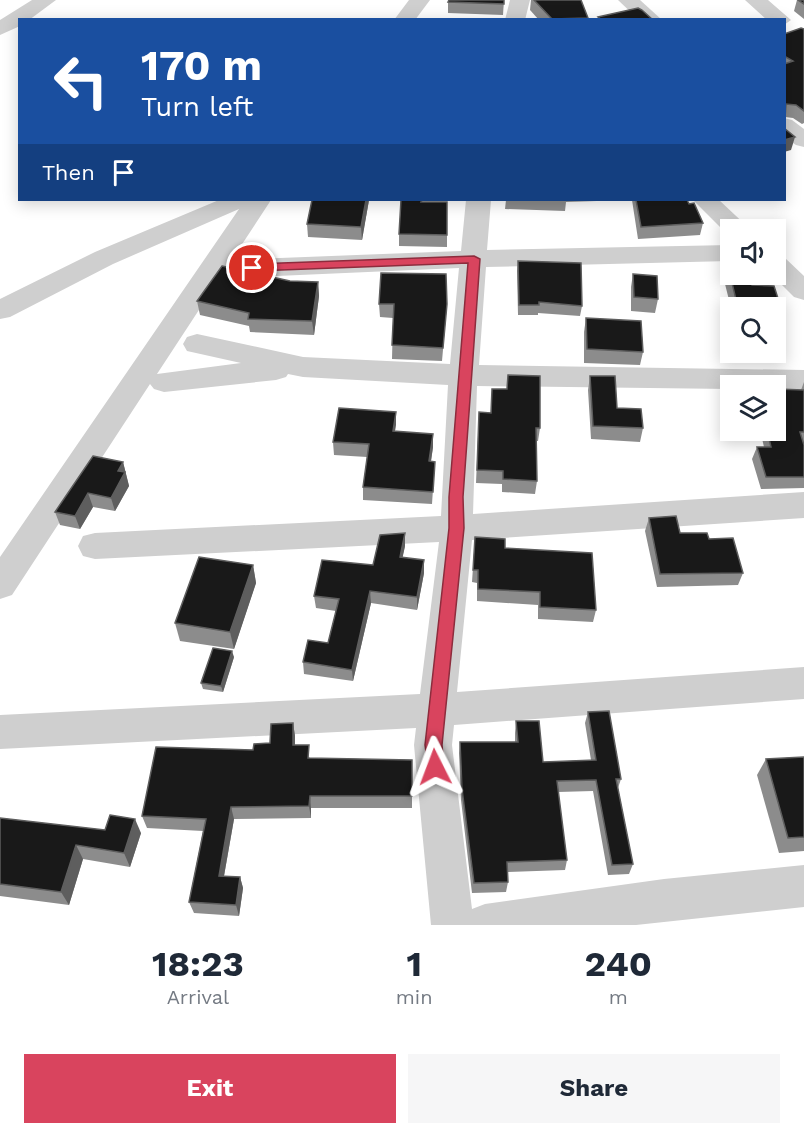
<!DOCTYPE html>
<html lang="en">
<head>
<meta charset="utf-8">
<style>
	body { margin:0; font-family:"Work Sans",sans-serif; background:#f6f6f7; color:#1f2937; height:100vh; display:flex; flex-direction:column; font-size:22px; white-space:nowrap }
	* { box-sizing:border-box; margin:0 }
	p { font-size:20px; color:#747a83 }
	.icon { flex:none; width:33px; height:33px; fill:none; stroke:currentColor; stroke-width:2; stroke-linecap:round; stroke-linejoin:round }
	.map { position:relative; height:925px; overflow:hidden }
	.side { display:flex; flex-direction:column; background:#fff; flex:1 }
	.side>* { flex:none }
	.hud { position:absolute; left:18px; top:18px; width:768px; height:183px; border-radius:0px; box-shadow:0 3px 15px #0003; background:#1a4fa0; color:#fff; overflow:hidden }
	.controls { position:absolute; left:720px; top:219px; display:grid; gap:12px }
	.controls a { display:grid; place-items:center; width:66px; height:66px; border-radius:0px; background:#fff; box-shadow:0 3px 15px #0003; font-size:30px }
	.pin { position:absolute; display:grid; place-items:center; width:51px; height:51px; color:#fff; margin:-26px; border:3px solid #fff; border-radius:50%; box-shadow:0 2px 6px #0007 }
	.me { position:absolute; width:66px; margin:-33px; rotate:357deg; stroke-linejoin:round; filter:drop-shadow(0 0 4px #0008) }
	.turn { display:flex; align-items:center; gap:21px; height:126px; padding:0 24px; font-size:27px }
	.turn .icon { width:78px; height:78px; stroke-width:2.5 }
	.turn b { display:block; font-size:42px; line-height:51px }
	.then { display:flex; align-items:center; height:57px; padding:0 24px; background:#0003; gap:12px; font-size:22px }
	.eta { display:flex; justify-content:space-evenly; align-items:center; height:102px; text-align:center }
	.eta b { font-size:36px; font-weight:700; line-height:42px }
	.button { display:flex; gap:12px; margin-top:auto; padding:12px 24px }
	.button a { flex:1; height:69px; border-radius:0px; background:#d9445e; color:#fff; font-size:24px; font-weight:700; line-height:69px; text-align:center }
	.button a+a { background:#f6f6f7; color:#1f2937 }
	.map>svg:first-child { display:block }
</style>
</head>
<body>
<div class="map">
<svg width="804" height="925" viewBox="0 0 804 925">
	<rect width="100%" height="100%" fill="#fff"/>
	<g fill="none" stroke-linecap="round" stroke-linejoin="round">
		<g fill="#cfcfcf" fill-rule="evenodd">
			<polygon points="32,0 56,0 29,20 20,20 20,26 0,35 0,20"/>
			<polygon points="409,0 430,0 415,20 394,20"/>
			<polygon points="510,0 530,0 525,20 505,20"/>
			<polygon points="618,0 640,0 662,20 639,20"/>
			<polygon points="745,0 768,0 791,20 784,25 784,20 767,20"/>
			<polygon points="784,118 792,120 804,129 804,147 796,145 784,137"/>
			<polygon points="219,200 271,200 157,374 241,363 187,351 183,344 187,337 197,334 303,357 450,364 459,268 252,277 243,274 239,268 243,262 252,259 461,251 466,200 491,200 487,250 730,245 730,261 486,267 479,365 804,370 804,390 776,390 776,386 730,386 730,389 477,386 473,514 804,492 804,518 472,540 457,692 804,667 804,699 454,725 452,745 472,909 485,904 664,879 804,865 804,907 636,925 431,925 414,745 416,728 0,749 0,715 420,694 439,542 95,559 83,556 78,546 83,536 95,533 441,516 448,385 303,377 288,374 286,377 276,380 164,392 154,389 150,384 12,595 0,599 0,557 239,209 113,264 10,317 0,319 0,299 95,252"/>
			<polygon points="693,200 719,200 751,230 730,230 729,236"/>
			<polygon points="776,255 785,258 804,276 804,300 794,297 771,274 776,274"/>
		</g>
	</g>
	<g fill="#8c8c8c">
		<polygon points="504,0 503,15 448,13 448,2"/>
		<polygon points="531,0 581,0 588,20 539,20 530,10"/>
		<polygon points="797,0 804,0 804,19 794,11"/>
		<polygon points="804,29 804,123 802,124 793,118 785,117 784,121 784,34"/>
		<polygon points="312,200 369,200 362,240 308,237 307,224"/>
		<polygon points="506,200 627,200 566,202 565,211 505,209"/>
		<polygon points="632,200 687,200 689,204 703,223 700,235 638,239"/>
		<polygon points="423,202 447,202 447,247 399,246 399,234"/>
		<polygon points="518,261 582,306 580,316 538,313 538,315 518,315 517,271"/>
		<polygon points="727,262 783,314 778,327 776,327 776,308 731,308 723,276"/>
		<polygon points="633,274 658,299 655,313 631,311 631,287"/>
		<polygon points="318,282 319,296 314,335 250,332 249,326 200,315 197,301"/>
		<polygon points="379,304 447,304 442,361 392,359 393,318 380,317"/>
		<polygon points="586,318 643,352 640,365 584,363 584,332"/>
		<polygon points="508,375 540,428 538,441 536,441 537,481 535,494 502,492 502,484 476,483 479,412 491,413 507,389"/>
		<polygon points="590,376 617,408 643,428 640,442 591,439 588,390"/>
		<polygon points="804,382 804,488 761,489 752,459 757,447 764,447 760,430 776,430 801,390"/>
		<polygon points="396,412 395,431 433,447 431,461 434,474 432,504 363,500 363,487 367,457 334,455 333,442"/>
		<polygon points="123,462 129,486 115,511 93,507 80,529 60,525 55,512"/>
		<polygon points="649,518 680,533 709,539 743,573 738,585 657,587 645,531"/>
		<polygon points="475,537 505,548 596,610 593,622 538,619 538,605 477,601 477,583 472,582"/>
		<polygon points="405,546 402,558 424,573 417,610 371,603 353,681 304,674 303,662 328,643 336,611 316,608 314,596 373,565"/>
		<polygon points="253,565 256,583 234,649 180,641 175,623"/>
		<polygon points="234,657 223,692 203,689 201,683"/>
		<polygon points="588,712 621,779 618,788 633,864 629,874 608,875 593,791 558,792 567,860 565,870 507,872 508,882 506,892 472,893 461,800 459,753 460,742 515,742 515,733 516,721 543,762 591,760 585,723"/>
		<polygon points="293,723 295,736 295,745 310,758 412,760 412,808 311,808 311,818 234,819 224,876 240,877 243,888 239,916 194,913 189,902 203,831 147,828 142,816 253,750 270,743"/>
		<polygon points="804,757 804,851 779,853 757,775 766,759"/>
		<polygon points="0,818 105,830 141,833 130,867 83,859 69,905 0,896"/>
	</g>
	<g fill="#5e5e5e">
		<polygon points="795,137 791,150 784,152 784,140"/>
		<polygon points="366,200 369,200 362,240 361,227"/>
		<polygon points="318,282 319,296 314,335 312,321"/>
		<polygon points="396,412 396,425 393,443 393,431"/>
		<polygon points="433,434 433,447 429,474 429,461"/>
		<polygon points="123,462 129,486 115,511 111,498 118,471"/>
		<polygon points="88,493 93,507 80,529 75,516"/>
		<polygon points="405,533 405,546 400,570 400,557"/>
		<polygon points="424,560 424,573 417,610 417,597"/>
		<polygon points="253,565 256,583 234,649 230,632"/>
		<polygon points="370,591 371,603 353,681 352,670"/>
		<polygon points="232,651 234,657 223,692 221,686"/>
		<polygon points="293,723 295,736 295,758 293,745"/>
		<polygon points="310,796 311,808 311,818 309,806"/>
		<polygon points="231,807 234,819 222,887 219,876"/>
		<polygon points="135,819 141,833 130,867 124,853"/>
		<polygon points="76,845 83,859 69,905 61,892"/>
		<polygon points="240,877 243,888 239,916 236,905"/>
	</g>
	<g fill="#191919" stroke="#5e5e5e" stroke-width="1.5">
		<polygon points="449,0 504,0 504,4 448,2"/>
		<polygon points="534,0 581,0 588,18 552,19"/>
		<polygon points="798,0 804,0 804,4"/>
		<polygon points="638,8 642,10 653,20 601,20 598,17"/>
		<polygon points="801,28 804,29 804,111 796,105 786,104 785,118 784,118 784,64 793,61 784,56 784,34"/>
		<polygon points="784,128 795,137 784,140"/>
		<polygon points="312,200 366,200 361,227 307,224"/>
		<polygon points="401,200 422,200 421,202 447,202 447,235 399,234"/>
		<polygon points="636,200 687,200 689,204 694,203 703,223 641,227"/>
		<polygon points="518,261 581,263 582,306 539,302 539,305 519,305"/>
		<polygon points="727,262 730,263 730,274 749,274 752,285 774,286 783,314 776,314 776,308 738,308"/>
		<polygon points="222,266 290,281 318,282 312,321 248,319 249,313 197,301"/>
		<polygon points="381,273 446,274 447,304 443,348 392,345 394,304 379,304"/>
		<polygon points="633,274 657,276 658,299 634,297"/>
		<polygon points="586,318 641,321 643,352 587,349"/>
		<polygon points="508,375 540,376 540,428 536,428 537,481 503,479 503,471 477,470 479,412 491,413 492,389 507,389"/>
		<polygon points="590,376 615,376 617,408 641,409 643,428 593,426"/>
		<polygon points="776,389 804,390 804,432 800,432 804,445 804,477 766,477 757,447 771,447 767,430 776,430"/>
		<polygon points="339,408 396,412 393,431 433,434 429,461 435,462 433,492 363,487 369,444 333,442"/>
		<polygon points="93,456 123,462 118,471 125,472 111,498 88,493 75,516 55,512"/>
		<polygon points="676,516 680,533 707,533 709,539 733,538 743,573 660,574 649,518"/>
		<polygon points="405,533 400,557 424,560 417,597 370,591 352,670 303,662 308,640 328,643 339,599 314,596 322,560 373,565 380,535"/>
		<polygon points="475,537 505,539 505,548 592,553 596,610 540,607 540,592 478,589 478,570 473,570"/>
		<polygon points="199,557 253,565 230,632 175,623"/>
		<polygon points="213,648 232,651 221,686 201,683"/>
		<polygon points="609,711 621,779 616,779 633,864 612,865 596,780 557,781 567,860 507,862 508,882 474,883 462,789 460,742 518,742 516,721 539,721 543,762 596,760 588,712"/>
		<polygon points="293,723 293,745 309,745 308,758 412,760 412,796 310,796 309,806 231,807 219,876 240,877 236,905 189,902 206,819 142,816 156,747 253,750 254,744 270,743 271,724"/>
		<polygon points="804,757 804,837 788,838 766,759"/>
		<polygon points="110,815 135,819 124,853 76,845 61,892 0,884 0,818 105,830"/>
	</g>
	<polygon fill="#d9445e" stroke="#8d2c3d" stroke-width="1.5" points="474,256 480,259 463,497 464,528 442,745 444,767 441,773 435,775 429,773 425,745 449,528 449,497 468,263 252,271 246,268 252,264"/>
</svg>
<div class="controls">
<a><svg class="icon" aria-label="sound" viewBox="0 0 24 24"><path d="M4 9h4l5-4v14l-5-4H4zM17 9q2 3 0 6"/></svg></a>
<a><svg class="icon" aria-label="search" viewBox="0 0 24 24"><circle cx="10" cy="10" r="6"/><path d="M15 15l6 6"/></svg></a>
<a><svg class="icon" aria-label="layers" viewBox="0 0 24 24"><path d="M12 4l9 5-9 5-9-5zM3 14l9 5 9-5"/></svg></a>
</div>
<div class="pin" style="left:252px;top:268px;background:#d93025"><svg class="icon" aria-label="arrive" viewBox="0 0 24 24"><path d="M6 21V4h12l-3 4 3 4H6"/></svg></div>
<svg class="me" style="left:435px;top:767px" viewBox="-20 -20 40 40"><path d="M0-17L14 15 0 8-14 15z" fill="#d9445e" stroke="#fff" stroke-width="4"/></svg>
<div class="hud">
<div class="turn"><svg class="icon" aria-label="left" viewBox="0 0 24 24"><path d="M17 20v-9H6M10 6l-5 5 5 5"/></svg><div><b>170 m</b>Turn left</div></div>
<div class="then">Then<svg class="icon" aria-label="arrive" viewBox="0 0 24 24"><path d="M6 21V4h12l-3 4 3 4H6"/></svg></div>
</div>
</div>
<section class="side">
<div class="eta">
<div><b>18:23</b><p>Arrival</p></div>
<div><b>1</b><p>min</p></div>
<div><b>240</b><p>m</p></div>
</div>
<div class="button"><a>Exit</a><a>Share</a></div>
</section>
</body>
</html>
